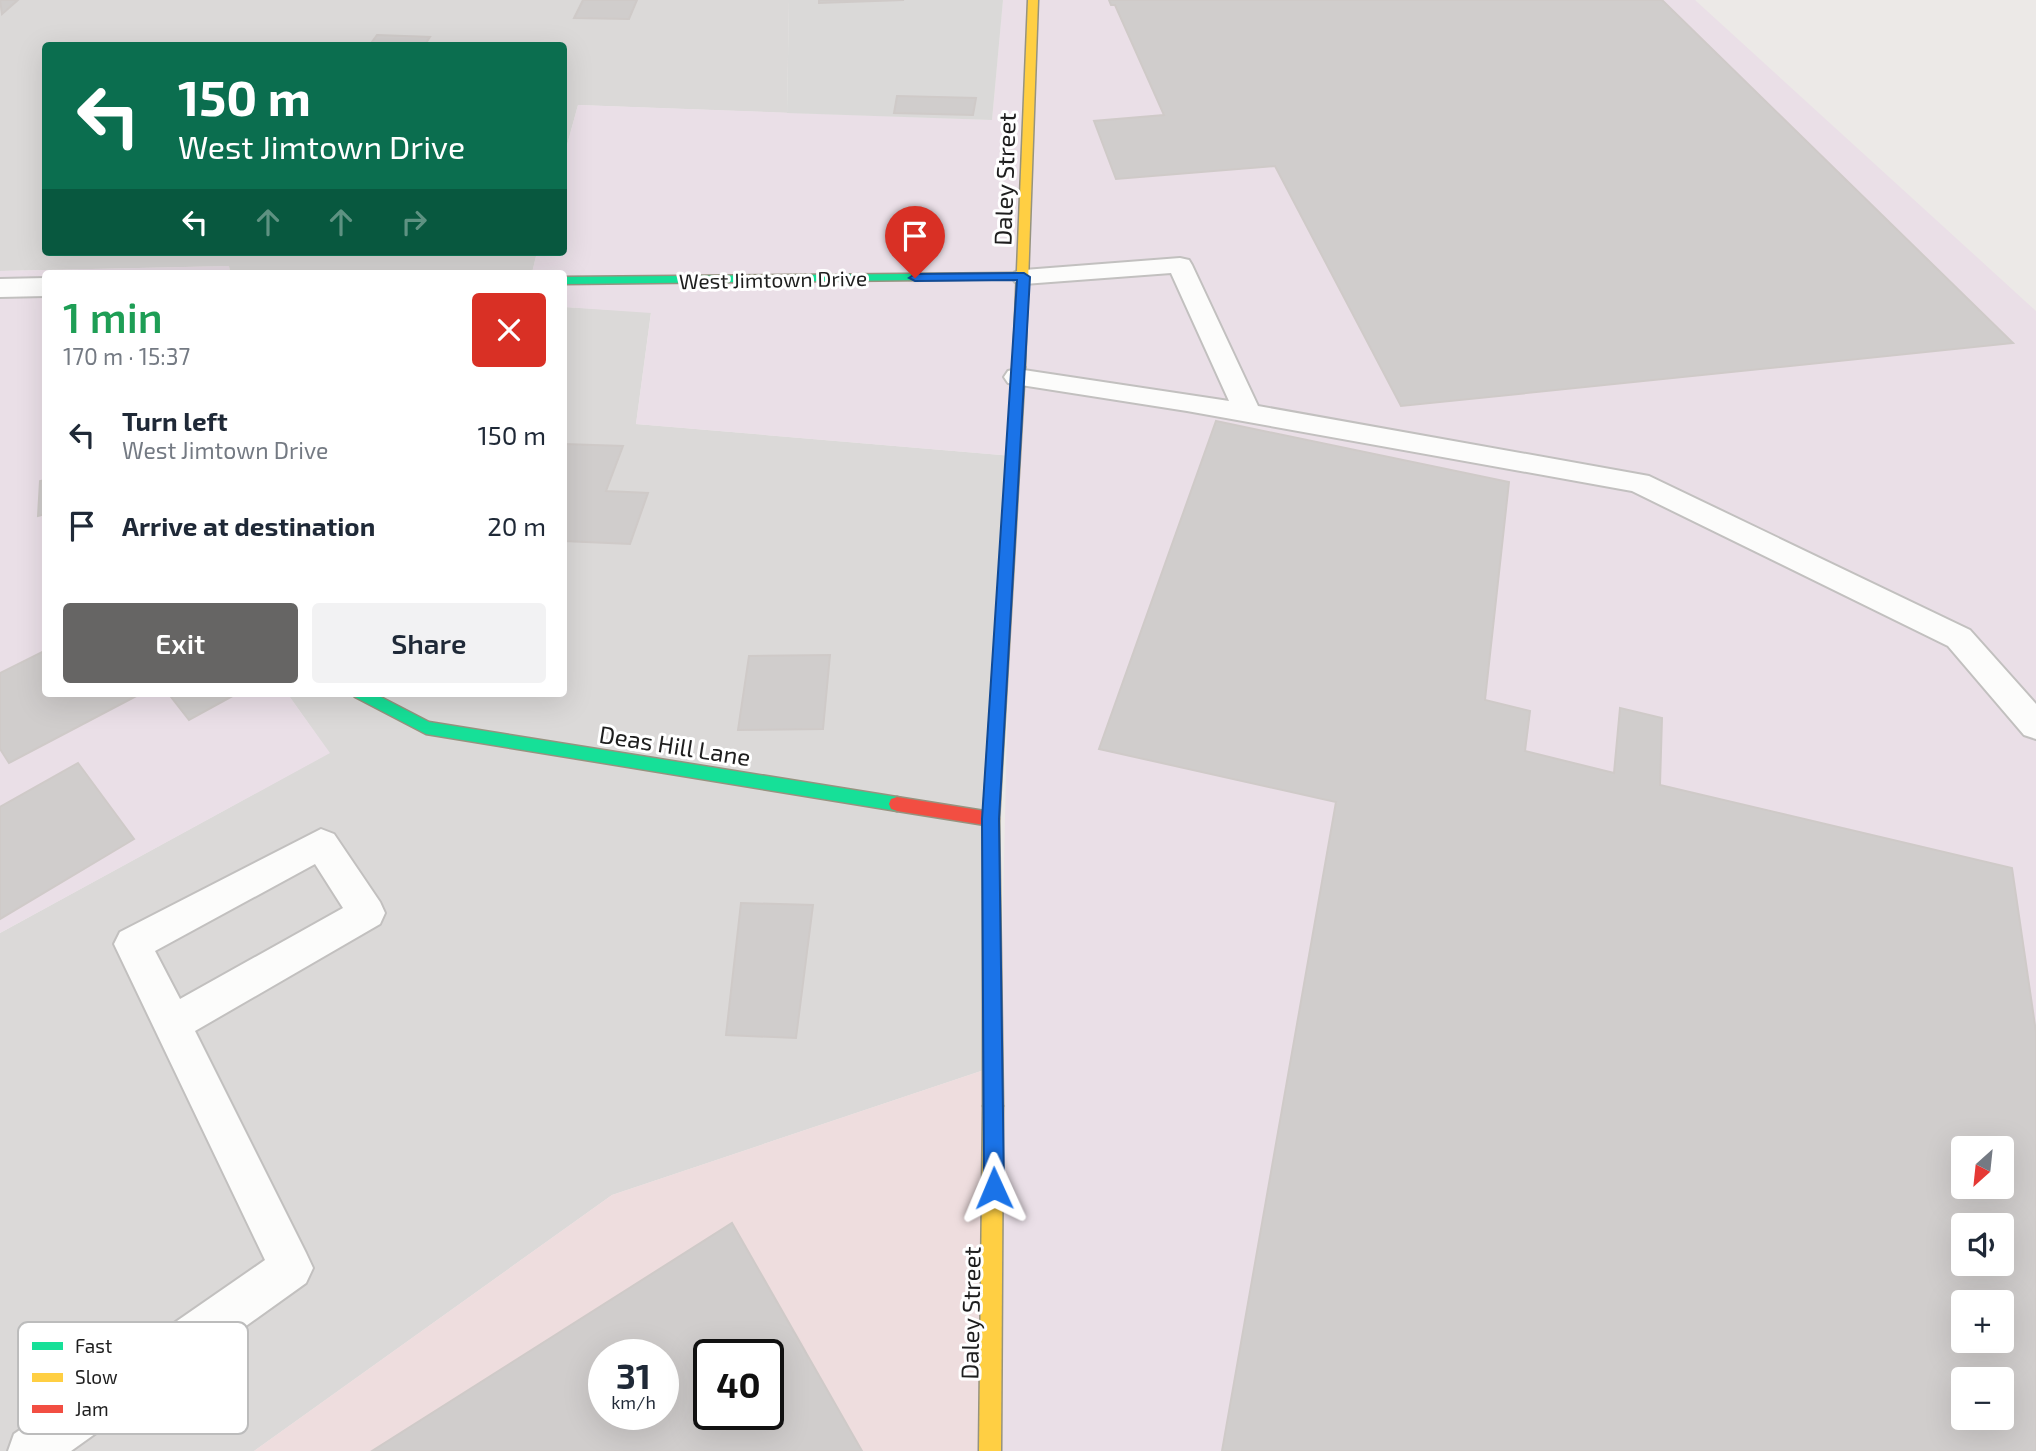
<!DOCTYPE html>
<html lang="en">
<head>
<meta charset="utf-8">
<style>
	body { margin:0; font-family:"Exo 2",sans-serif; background:#f2f2f3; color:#1f2937; height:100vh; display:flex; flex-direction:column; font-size:26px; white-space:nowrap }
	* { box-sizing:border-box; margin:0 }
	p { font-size:23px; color:#747a83 }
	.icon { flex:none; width:38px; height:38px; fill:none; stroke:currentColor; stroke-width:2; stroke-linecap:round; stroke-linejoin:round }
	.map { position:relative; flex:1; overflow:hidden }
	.panel { position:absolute; left:42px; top:270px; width:525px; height:427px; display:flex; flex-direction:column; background:#fff; border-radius:7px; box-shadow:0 7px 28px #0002 }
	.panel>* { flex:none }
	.guide { position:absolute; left:42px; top:42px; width:525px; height:214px; border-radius:7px; box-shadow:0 7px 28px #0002; background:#0b6e4f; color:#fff; overflow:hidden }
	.needle { width:46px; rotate:207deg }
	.fabs { position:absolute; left:1951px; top:1136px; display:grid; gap:14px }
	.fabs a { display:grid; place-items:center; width:63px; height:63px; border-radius:7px; background:#fff; box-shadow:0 7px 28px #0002; font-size:35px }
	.speed { position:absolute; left:588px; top:1339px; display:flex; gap:14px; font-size:35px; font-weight:700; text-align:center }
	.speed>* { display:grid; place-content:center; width:91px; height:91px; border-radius:50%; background:#fff; box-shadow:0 7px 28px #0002; line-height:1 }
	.speed small { font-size:18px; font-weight:400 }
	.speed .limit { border:4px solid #111; border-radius:10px; background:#fff; color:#111 }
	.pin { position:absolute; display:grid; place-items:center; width:60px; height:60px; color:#fff; margin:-72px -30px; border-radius:50% 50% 50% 0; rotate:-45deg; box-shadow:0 0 7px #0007 }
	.pin .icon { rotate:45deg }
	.me { position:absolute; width:77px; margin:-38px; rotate:359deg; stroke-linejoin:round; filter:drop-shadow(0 0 5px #0008) }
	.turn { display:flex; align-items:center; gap:24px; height:147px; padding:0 21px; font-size:32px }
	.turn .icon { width:91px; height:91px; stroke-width:2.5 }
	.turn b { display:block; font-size:49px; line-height:60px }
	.lanes { display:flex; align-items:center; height:66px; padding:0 21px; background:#0003; justify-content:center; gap:35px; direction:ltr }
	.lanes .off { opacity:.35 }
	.round { display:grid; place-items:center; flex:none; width:74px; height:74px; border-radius:7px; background:#f2f2f3 }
	.head { display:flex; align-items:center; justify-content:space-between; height:119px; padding:0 21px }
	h1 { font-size:42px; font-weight:600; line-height:52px; color:#1e9e55 }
	.action { display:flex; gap:14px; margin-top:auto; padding:14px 21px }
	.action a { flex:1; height:80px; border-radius:7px; background:#666564; color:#fff; font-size:28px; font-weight:600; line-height:80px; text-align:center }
	.action a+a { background:#f2f2f3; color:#1f2937 }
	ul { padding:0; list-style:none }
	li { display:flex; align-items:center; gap:21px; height:91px; padding:0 21px }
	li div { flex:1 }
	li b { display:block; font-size:26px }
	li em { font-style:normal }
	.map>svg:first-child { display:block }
</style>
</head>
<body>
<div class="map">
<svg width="2036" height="1451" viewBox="0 0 2036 1451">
	<rect width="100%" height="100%" fill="#ece9e7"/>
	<g fill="#dbd9d8">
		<polygon points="0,0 789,0 787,113 578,105 564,156 564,46 46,46 46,252 537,252 532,273 230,273 229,266 0,271"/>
		<polygon points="564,307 651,312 636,424 1013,456 993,1067 612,1195 254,1451 0,1451 0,933 329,753 287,693 564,693"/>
	</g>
	<path fill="#eeddde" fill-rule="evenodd" d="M993 1067 987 1451H254L612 1195ZM604 1354H663V1414H604ZM709 1354H768V1414H709Z"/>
	<g fill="#eadfe7" fill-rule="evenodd">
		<path d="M1003 0H1695L2036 311V1451H991L1013 456 636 424 651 313 564 307V273H532L537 252H564V156L578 105 992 120ZM1964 1148H2002V1186H1964ZM1964 1225H2002V1264H1964ZM1964 1302H2002V1340H1964ZM1964 1379H2002V1418H1964Z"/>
		<polygon points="229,266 230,273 46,273 46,693 287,693 330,753 0,933 0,271"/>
	</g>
	<polygon fill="#dad9d8" points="789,0 1003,0 992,120 787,113"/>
	<g fill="#d0cdcc" stroke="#cfcac8" stroke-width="2" fill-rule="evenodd">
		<polygon points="0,0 18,0 2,14"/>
		<polygon points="583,0 637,0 629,19 574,18"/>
		<polygon points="819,0 904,0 819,3"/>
		<polygon points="1109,0 1662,0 2013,343 1401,406 1275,166 1116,179 1094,121 1164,115 1115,5 1111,5"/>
		<polygon points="377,35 430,37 424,46 369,46"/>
		<polygon points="897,96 976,98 973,115 894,113"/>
		<path d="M1216 421 1509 482 1485 700 1530 711 1525 751 1614 773 1620 708 1662 718 1660 785 2012 868 2036 1032V1451H1222L1336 802 1099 749ZM1964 1148H2002V1186H1964ZM1964 1225H2002V1264H1964ZM1964 1302H2002V1340H1964ZM1964 1379H2002V1418H1964Z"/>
		<polygon points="564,444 623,446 606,491 648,493 630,544 564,541"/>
		<polygon points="46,480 46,514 38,516 40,481"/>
		<polygon points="46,650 46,693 142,693 9,763 0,749 0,673"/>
		<polygon points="830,655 823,729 738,730 749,656"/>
		<polygon points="168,693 238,693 189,720"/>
		<polygon points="78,763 134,839 0,919 0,807"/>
		<polygon points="741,903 813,905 796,1038 726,1035"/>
		<path d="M732 1223 862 1451H372ZM604 1354H663V1414H604ZM709 1354H768V1414H709Z"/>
	</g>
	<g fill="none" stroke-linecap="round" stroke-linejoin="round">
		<defs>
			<g id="lane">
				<polygon points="1180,258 1189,260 1192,265 1258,406 1649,476 1970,630 2036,704 2036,739 2024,735 1948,646 1632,491 1187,411 1008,383 1004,377 1008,371 1017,369 1229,401 1171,273 1024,284 1015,282 1012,277 1015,272 1024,270"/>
				<path d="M321 829 334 834 380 902 385 913 380 924 195 1031 306 1253 313 1268 306 1283 71 1451H8L14 1434 265 1260 114 944 120 932ZM315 864 343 908 180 999 155 951Z"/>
			</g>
			<polygon id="street" points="46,278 46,296 0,297 0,279"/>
			<g id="fast">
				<polygon points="1024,273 1030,277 1028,279 564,284 564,277"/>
				<polygon points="1019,363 1025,367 999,819 1003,1106 1000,1112 993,1115 986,1112 983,1106 983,819 1013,367"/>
				<polygon points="352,693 373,693 429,722 897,797 903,799 905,804 903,809 897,811 426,734 355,697"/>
			</g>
			<g id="slow">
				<polygon points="1028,0 1038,0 1025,367 1019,371 1013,367"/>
				<polygon points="993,1097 1000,1100 1003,1106 1001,1451 979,1451 983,1106 986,1100"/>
			</g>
			<polygon id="jam" points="897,797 991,812 997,814 999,819 997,824 991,826 897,811 891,809 889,804 891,799"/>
		</defs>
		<use href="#lane" stroke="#c2c0bf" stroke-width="4"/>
		<use href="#street" stroke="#c2c0bf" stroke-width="4"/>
		<use href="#fast" stroke="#96937f" stroke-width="3"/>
		<use href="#slow" stroke="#96937f" stroke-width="3"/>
		<use href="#jam" stroke="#96937f" stroke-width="3"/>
		<use href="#lane" fill="#fcfcfb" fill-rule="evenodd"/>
		<use href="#street" fill="#fcfcfb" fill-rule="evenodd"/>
		<use href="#fast" fill="#16e098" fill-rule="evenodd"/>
		<use href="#slow" fill="#ffcf43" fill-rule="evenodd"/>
		<use href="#jam" fill="#f24e42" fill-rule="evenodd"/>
	</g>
	<polygon fill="#1a73e8" stroke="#114b97" stroke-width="2" points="1024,273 1030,277 999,819 1004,1188 1001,1195 994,1198 987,1195 984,1188 982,819 1017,280 915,281 909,278 915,274"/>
	<g text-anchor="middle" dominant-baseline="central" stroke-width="6" stroke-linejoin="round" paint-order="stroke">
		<g font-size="21" fill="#1e1e1e" stroke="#fff">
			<text transform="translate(773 279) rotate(-1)">West Jimtown Drive</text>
		</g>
		<g font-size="24" fill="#1e1e1e" stroke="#fff">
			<text transform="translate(1004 179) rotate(-88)">Daley Street</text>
			<text transform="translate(675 745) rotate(9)">Deas Hill Lane</text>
			<text transform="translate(970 1313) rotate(-89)">Daley Street</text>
		</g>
	</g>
	<rect x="18" y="1322" width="230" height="112" rx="10" fill="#fff" stroke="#bcbcbc" stroke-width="2"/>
	<rect x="32" y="1342" width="31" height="8" fill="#16e098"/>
	<rect x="32" y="1373" width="31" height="9" fill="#ffcf43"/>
	<rect x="32" y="1405" width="31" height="8" fill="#f24e42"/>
	<g font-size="19" fill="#1e1e1e">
		<text x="75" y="1353">Fast</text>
		<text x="75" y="1384">Slow</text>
		<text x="75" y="1416">Jam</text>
	</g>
</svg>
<div class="fabs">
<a><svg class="needle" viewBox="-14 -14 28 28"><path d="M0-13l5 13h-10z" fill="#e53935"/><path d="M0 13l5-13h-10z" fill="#747a83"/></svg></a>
<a><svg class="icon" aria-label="sound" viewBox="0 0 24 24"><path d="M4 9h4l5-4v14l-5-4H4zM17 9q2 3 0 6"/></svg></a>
<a>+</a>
<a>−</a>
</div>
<div class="speed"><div>31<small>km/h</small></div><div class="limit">40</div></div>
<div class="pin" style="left:915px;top:278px;background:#d93025"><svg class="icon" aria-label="arrive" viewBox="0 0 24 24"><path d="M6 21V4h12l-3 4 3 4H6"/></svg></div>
<svg class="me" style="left:994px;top:1188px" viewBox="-20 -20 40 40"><path d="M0-17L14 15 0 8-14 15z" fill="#1a73e8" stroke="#fff" stroke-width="4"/></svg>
<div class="guide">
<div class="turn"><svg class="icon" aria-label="left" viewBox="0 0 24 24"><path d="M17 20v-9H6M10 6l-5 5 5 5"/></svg><div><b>150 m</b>West Jimtown Drive</div></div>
<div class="lanes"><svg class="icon" aria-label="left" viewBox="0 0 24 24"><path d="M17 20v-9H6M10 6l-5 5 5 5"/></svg><svg class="icon off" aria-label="ahead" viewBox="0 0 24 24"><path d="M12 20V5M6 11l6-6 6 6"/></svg><svg class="icon off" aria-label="ahead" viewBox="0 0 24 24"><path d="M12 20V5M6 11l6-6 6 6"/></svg><svg class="icon off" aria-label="right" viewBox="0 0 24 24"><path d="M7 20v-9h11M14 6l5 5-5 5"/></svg></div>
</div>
<section class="panel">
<div class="head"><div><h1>1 min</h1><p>170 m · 15:37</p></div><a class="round" style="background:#d93025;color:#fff"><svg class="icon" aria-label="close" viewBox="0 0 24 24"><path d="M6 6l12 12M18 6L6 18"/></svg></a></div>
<ul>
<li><svg class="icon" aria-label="left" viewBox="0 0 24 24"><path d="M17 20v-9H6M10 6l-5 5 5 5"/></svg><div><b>Turn left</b><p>West Jimtown Drive</p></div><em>150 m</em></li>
<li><svg class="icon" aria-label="arrive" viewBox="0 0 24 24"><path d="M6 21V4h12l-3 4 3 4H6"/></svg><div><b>Arrive at destination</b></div><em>20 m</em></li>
</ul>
<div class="action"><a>Exit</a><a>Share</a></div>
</section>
</div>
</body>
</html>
